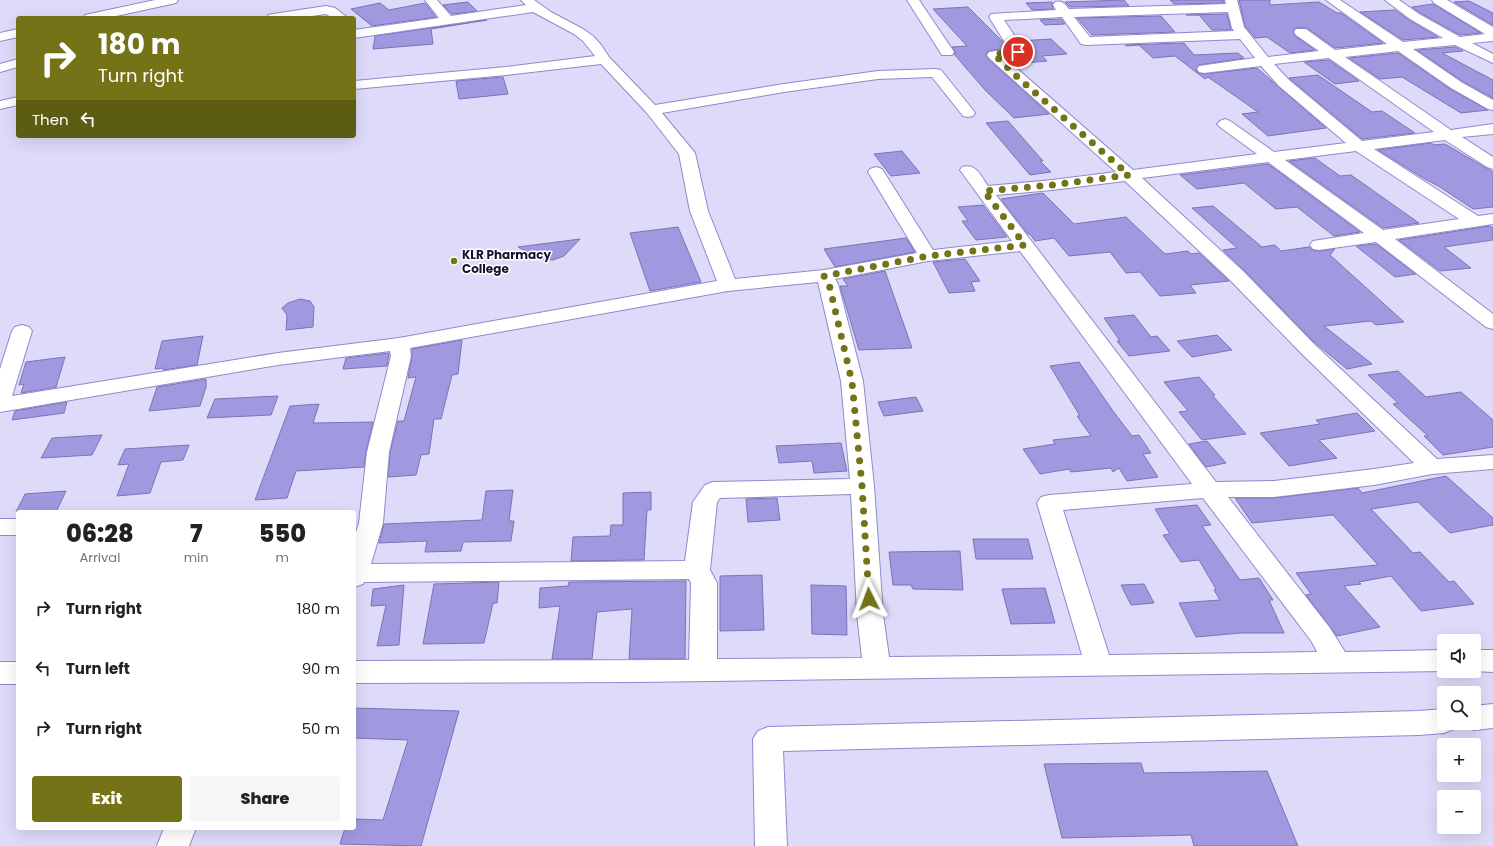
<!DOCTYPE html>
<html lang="en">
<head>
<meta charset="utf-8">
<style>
	body { margin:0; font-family:Poppins,sans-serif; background:#f6f6f6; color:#222; height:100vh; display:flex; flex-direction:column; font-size:15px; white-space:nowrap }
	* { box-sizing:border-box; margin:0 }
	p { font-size:13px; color:#767676 }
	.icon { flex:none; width:22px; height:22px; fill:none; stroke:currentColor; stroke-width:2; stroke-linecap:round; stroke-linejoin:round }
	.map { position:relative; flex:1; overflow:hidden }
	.side { position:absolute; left:16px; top:510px; width:340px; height:320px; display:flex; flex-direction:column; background:#fff; border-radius:4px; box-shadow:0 4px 16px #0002 }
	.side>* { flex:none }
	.guide { position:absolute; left:16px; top:16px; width:340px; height:122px; border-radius:4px; box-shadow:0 4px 16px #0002; background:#747317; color:#fff; overflow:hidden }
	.tools { position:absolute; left:1437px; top:634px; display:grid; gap:8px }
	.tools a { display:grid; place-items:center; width:44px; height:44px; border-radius:4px; background:#fff; box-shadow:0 4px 16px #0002; font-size:20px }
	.pin { position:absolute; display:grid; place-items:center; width:34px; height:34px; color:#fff; margin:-17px; border:2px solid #fff; border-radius:50%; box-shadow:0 1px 4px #0007 }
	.me { position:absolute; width:44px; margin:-22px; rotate:357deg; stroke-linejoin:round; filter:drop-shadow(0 0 3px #0008) }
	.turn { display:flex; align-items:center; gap:14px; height:84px; padding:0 16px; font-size:18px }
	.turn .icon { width:52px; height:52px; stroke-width:2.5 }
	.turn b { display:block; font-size:28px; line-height:34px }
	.then { display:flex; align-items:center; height:38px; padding:0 16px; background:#0003; gap:8px; font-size:15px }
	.eta { display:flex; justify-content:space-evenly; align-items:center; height:68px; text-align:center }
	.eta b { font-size:24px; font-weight:800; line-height:28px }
	.button { display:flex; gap:8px; margin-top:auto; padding:8px 16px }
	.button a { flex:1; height:46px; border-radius:4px; background:#747317; color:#fff; font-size:16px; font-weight:800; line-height:46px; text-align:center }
	.button a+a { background:#f6f6f6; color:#222 }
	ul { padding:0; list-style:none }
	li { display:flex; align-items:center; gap:12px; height:60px; padding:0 16px }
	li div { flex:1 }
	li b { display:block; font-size:15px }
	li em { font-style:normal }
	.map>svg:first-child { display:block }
</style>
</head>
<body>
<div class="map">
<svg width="1493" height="846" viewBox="0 0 1493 846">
	<rect width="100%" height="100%" fill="#dddbf9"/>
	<g fill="#a099df" stroke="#7b73b7">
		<polygon points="1124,0 1129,6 1070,7 1065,2"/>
		<polygon points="1170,0 1224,0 1224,3 1174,4"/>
		<polygon points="1239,0 1270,0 1270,5 1319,2 1337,13 1341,13 1383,43 1335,48 1307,28 1296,28 1293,31 1295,36 1315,50 1290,53 1267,37 1255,38 1245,26"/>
		<polygon points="1469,1 1493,13 1493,25 1454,2"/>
		<polygon points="468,2 477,11 452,14 443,5"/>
		<polygon points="1052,2 1053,9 1032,10 1026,3"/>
		<polygon points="380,3 389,10 425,3 436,17 372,26 351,9"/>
		<polygon points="1433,4 1481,33 1460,35 1420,13 1412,7"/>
		<polygon points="968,7 1003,42 1007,48 989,51 986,54 988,59 1049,114 1014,118 985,90 954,54 956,52 952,47 967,46 933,9"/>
		<polygon points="1395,10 1409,20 1438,37 1403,40 1360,12"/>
		<polygon points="1227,14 1231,30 1212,30 1199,15 1186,15"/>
		<polygon points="1161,16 1175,32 1092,35 1077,18"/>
		<polygon points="1061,19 1065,24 1045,25 1040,20"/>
		<polygon points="487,20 431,29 433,44 373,49 375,36"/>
		<polygon points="1051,39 1067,54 1042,56 1047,61 1014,64 1008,59 1023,56 1026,53 1019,41"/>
		<polygon points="1184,43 1194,55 1238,53 1244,58 1199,65 1196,70 1199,73 1204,74 1257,68 1326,128 1268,136 1242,114 1258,112 1208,77 1205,79 1175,56 1153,58 1139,45 1127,46 1125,45"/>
		<polygon points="1455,47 1463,51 1442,53 1493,80 1493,98 1462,81 1417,50"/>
		<polygon points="1398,53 1450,89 1488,110 1461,113 1402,77 1380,79 1349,58"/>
		<polygon points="1329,60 1359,81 1335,84 1304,62"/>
		<polygon points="1318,75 1372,112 1382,111 1415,133 1362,139 1289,78"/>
		<polygon points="503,77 508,94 459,99 456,81"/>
		<polygon points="1008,121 1043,161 1040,161 1051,172 1030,175 986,123"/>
		<polygon points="1431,143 1434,145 1445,144 1493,172 1493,207 1473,209 1440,187 1423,178 1378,150"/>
		<polygon points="902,151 920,173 891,176 874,154"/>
		<polygon points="1315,158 1340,176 1351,175 1419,223 1383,228 1289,161"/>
		<polygon points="1268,164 1360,232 1334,236 1297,207 1276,209 1244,183 1197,189 1180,175"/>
		<polygon points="1043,193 1074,224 1126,217 1165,254 1188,251 1191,254 1199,253 1229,281 1190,285 1196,293 1160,296 1140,272 1126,273 1110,252 1069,256 1054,238 1035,241 1030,234 1028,234 1001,199"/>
		<polygon points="983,205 1007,237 976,240 962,221 968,221 958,207"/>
		<polygon points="1213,206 1262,247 1275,245 1281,251 1309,247 1313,250 1319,251 1335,249 1330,255 1404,322 1376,325 1371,321 1324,326 1372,364 1347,369 1314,342 1244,270 1223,250 1237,248 1192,208"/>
		<polygon points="1490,226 1493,228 1493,240 1444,247 1471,268 1440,271 1399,240"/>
		<polygon points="678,227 701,282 650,291 630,233"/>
		<polygon points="906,238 915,252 835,267 824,249"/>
		<polygon points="580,239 564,256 553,260 542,259 518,247"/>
		<polygon points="1376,244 1416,274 1395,277 1356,246"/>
		<polygon points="965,259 980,281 971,282 975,291 949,293 933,262"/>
		<polygon points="885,271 912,348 859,350 840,286 848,286 843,279"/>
		<polygon points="300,299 310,301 314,307 313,327 286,330 287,315 282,308 288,303"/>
		<polygon points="1134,315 1151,337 1157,336 1170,351 1129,356 1117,341 1120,341 1104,318"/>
		<polygon points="1217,335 1232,350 1192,357 1177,341"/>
		<polygon points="203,336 197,365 163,370 164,368 155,369 162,341"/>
		<polygon points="462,340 458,374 452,375 441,419 434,419 429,454 421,455 416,475 388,477 390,452 398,421 404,421 416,377 408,378 412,356 412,349"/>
		<polygon points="389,353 387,366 343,369 346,358"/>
		<polygon points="65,357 56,387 21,393 24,384 19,385 26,362"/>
		<polygon points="1079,362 1113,411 1132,436 1139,435 1151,453 1143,454 1158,477 1127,481 1119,468 1113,472 1111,468 1071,472 1069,469 1040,474 1023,449 1055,444 1053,440 1091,436 1077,416 1080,416 1050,366"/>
		<polygon points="1398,371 1426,397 1461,392 1493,420 1493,447 1443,455 1424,436 1428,436 1393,404 1398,403 1368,375"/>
		<polygon points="1199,377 1215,395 1213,396 1246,434 1202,440 1179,412 1188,411 1164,382"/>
		<polygon points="206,379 206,387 200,406 149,411 157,387"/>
		<polygon points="278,396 271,415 207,418 215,399"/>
		<polygon points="916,397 923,411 884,416 878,402"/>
		<polygon points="67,402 64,413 12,420 15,411"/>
		<polygon points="319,404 313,423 373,422 366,452 364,467 296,471 287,498 255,500 290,406"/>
		<polygon points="1357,413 1375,431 1319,440 1337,458 1289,466 1260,433 1320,424 1316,420"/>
		<polygon points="102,435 92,455 41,458 52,438"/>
		<polygon points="1207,441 1226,463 1206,467 1189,444"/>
		<polygon points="841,443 847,471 814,473 812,461 779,463 776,446"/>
		<polygon points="189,445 183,460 161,462 150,493 117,496 129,464 118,465 125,449"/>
		<polygon points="1446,476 1493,518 1493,525 1450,533 1418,502 1371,509 1413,553 1420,552 1449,582 1454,581 1474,604 1421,611 1391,576 1359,582 1361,584 1344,586 1380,627 1337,636 1306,595 1311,594 1296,573 1378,565 1333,515 1252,523 1235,498 1274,498 1358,488 1362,493"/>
		<polygon points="513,490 509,521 514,521 511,541 463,542 461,551 425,552 427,541 379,543 384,524 482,520 486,491"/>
		<polygon points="66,491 56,512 16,512 25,494"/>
		<polygon points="651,492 651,510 647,510 644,560 571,561 573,537 610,536 611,525 623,525 623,493"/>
		<polygon points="777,498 780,520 748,522 746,499"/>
		<polygon points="1197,505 1211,525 1202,526 1240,580 1259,578 1273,600 1269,600 1284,633 1241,633 1196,637 1179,603 1220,600 1214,590 1216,589 1199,560 1181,562 1163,535 1170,534 1155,509"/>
		<polygon points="973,539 1028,539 1033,559 976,559"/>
		<polygon points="960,551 963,590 913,589 911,585 893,585 889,552"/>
		<polygon points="762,575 764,630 720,631 720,576"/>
		<polygon points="686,581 685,659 629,659 632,609 597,612 592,659 552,659 560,606 539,608 540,588 568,586 569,582"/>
		<polygon points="499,582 497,603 493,603 484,643 423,644 434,584"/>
		<polygon points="1144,584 1154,603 1131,605 1121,585"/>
		<polygon points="404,585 399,645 377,646 386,605 371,606 373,589"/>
		<polygon points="811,585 846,586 847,635 812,634"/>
		<polygon points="1045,588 1055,623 1011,624 1002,589"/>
		<polygon points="354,708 459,711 421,846 340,844 345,828 354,828 354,819 383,820 408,740 354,738"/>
		<polygon points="1141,763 1144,773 1267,771 1298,846 1194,846 1191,835 1062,838 1044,764"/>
	</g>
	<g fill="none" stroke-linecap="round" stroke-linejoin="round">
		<defs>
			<g id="street">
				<polygon points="155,0 178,0 176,3 107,18 84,18 85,15"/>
				<path d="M425 0H437L451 16 526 5 521 0H534L551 12 583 29 593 36 601 45 609 57 655 105 784 84 878 71 936 69 941 70 973 110 975 113 973 116 968 117 963 116 932 77 878 79 784 92 662 113 695 153 708 211 735 279 824 270 917 253 868 172 870 169 876 167 882 169 933 250 1012 241 960 170 962 167C976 163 981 176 988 186L1052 180 1116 172 989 58 987 55 989 52 1009 49 989 17 991 14 1056 10 1053 5 1055 2C1062 0 1064 3 1069 9L1226 4 1225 0H1237L1244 27 1268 57 1319 51 1296 35 1294 32 1296 29H1306L1335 50 1387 44 1326 0H1340L1403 42 1443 38 1410 19 1385 0H1399L1419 14 1460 37 1485 34 1434 3 1432 0H1447L1493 27V41L1472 43 1493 54V63L1455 45 1413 49 1461 82 1493 100V110L1488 109 1451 88 1398 51 1345 57 1451 130 1493 124V134L1462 137 1493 157V169L1487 167 1445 140 1374 149 1478 216 1493 214V224L1395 239 1493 314V329L1486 327 1376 242 1319 250 1313 249 1310 245 1313 241 1364 233 1268 162 1142 178 1243 271 1315 345 1437 459 1493 455V469L1432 474 1374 485 1274 497H1228L1330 628 1345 652 1444 650V671H1446L638 682 354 683V661L689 660 691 583 689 579 364 582 363 584 354 587V538L359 523 367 452 391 356 390 351 278 365 0 412V369L12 331 15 327 22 325 29 327 32 331 12 396 278 353 399 338 717 281 690 211 679 154 647 113 601 64 506 75 354 89V81L506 67 595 56 583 41 574 34 533 12 354 38V30L439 18ZM1228 12 1232 28 1234 31 1090 37 1074 17ZM1062 17 1081 44 1086 45 1240 39 1255 58 1199 66 1197 69 1199 72 1204 73 1261 66 1279 86 1346 143 1274 152 1230 121 1225 119 1220 121 1217 124 1220 127 1257 154 1133 170 1005 58 1023 55 1025 52 1004 20ZM1329 58 1434 132 1362 141 1289 80 1274 64ZM1356 151 1459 219 1383 230 1285 160ZM1125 181 1229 279 1301 353 1414 463 1374 469 1274 481 1216 482 996 195 1052 190ZM1020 251 1192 484 1049 495 1041 497 1037 503 1082 655 889 657 883 614 874 486 863 381 838 284 835 279 928 261ZM818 282 841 381 850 479 713 482 705 485 693 502 685 561 371 564 383 523 389 452 411 356 410 348 728 291ZM851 494 857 614 862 658 717 659V583L710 570 717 502 720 498ZM1203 498 1312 642 1317 652 1109 655 1063 510Z"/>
				<polygon points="907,0 919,0 954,52 952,55 942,55"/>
				<polygon points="326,6 335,8 348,18 333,18 326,14 298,18 267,18 268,15 273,14"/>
				<polygon points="18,29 18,37 0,41 0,33"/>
				<polygon points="18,59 18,67 0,72 0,64"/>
				<polygon points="18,97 18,105 0,109 0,101"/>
				<rect x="0" y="519" width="18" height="16"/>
				<polygon points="1474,650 1493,650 1493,672 1472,671 1474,671"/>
				<rect x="0" y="662" width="18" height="22"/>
				<polygon points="1493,704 1493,728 1474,730 1464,726 1462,723 1474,723 1474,706"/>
				<polygon points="1444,709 1444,723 1457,723 1454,729 1444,733 1419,735 783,751 787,846 755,846 753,739 758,731 768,727 1419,711"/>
				<polygon points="164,828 196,828 189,846 157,846"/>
			</g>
		</defs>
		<use href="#street" stroke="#9088cd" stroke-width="2"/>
		<use href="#street" fill="#fff" fill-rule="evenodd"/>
	</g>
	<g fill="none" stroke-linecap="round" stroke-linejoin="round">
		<polyline stroke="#747317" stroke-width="7" stroke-dasharray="0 12.6" points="869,599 862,486 852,382 829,284 824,276 928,256 1025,245 984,191 1052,185 1129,175 1015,75 994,54 1018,52"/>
	</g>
	<circle fill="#747317" stroke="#fff" stroke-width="1.5" cx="454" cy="261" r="4"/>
	<g text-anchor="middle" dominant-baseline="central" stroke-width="3" stroke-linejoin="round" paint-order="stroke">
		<g font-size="12" font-weight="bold" fill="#16122d" stroke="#fff" text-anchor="start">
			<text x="462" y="254">KLR Pharmacy<tspan x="462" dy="14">College</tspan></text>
		</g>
	</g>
</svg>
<div class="tools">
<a><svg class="icon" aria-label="sound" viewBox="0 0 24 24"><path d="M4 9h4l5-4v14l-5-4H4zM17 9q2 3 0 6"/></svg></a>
<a><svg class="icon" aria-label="search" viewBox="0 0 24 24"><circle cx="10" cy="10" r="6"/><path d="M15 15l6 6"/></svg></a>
<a>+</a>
<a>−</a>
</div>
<div class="pin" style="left:1018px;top:52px;background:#d93025"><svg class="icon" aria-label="arrive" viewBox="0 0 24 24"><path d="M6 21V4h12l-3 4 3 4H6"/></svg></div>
<svg class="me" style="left:869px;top:599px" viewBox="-20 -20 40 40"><path d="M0-17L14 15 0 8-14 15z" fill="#747317" stroke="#fff" stroke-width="4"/></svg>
<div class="guide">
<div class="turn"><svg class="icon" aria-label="right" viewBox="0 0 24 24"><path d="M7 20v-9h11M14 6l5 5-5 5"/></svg><div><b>180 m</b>Turn right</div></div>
<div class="then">Then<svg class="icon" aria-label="left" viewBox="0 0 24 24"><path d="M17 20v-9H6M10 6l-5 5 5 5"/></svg></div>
</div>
<section class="side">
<div class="eta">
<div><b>06:28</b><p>Arrival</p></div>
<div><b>7</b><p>min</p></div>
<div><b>550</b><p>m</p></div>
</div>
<ul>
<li><svg class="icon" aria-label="right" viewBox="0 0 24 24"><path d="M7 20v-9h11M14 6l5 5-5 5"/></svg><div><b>Turn right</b></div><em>180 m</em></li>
<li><svg class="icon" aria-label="left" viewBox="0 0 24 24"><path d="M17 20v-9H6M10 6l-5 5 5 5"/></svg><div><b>Turn left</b></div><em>90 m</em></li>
<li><svg class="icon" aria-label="right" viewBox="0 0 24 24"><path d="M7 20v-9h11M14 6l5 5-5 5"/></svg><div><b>Turn right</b></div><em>50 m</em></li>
</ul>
<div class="button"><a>Exit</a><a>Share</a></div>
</section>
</div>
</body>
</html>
